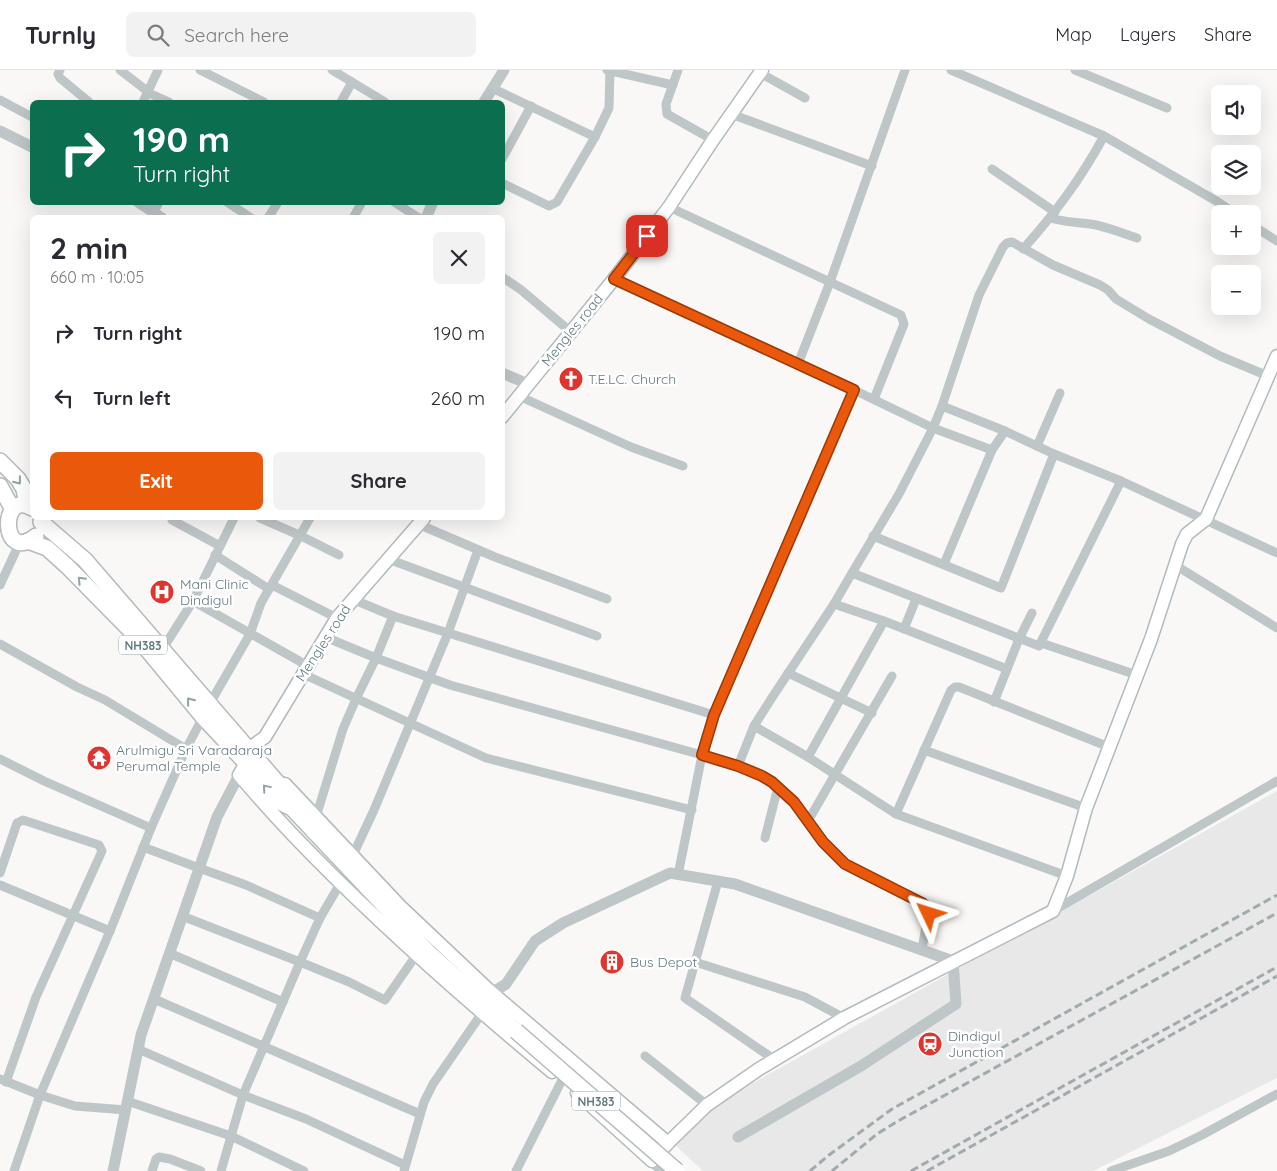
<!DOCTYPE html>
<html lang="en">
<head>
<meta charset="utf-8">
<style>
	body { margin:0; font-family:Quicksand,sans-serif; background:#f2f2f3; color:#2b2b33; height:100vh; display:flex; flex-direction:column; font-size:19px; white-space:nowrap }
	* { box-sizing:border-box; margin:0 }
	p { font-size:16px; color:#7c7c81 }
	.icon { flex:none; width:28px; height:28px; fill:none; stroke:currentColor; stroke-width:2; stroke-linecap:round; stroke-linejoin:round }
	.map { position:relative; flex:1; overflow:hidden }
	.details { position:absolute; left:30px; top:145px; width:475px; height:305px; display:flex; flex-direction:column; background:#fff; border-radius:8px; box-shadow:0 5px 20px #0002 }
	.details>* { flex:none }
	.guide { position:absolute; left:30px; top:30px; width:475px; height:105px; border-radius:8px; box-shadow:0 5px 20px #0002; background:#0b6e4f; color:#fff; overflow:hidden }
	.buttons { position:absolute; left:1211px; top:15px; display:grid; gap:10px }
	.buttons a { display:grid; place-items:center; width:50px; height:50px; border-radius:8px; background:#fff; box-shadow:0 5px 20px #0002; font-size:25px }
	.pin { position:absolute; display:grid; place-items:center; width:42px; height:42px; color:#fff; margin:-21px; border-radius:10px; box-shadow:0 2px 8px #0006 }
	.me { position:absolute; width:55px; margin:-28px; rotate:311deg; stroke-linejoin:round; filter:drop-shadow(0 0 4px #0008) }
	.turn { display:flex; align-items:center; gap:18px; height:105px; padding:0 20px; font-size:22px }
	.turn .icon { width:65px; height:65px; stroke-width:2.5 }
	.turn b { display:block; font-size:35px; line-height:42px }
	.round { display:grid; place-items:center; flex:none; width:52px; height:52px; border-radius:8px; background:#f2f2f3 }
	.summary { display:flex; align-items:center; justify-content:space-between; height:85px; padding:0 20px }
	h1 { font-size:30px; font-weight:800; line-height:38px }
	.button { display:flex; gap:10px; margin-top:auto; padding:10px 20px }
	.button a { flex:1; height:58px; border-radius:8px; background:#ea580c; color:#fff; font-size:20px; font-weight:800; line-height:58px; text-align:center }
	.button a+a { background:#f2f2f3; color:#2b2b33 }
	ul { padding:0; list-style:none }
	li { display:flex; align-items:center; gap:15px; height:65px; padding:0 20px }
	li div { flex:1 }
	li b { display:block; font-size:19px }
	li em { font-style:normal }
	header { display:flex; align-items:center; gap:30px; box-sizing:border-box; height:70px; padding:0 25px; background:#fff; border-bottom:1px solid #e1e1e2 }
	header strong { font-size:24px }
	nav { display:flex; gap:28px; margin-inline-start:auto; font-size:18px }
	.search { width:350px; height:45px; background:#f2f2f3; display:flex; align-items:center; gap:12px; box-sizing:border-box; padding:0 18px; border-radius:8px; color:#7c7c81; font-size:19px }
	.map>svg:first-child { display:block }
</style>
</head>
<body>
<header>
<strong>Turnly</strong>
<div class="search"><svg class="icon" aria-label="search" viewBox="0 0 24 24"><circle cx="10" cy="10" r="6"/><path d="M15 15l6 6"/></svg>Search here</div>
<nav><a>Map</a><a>Layers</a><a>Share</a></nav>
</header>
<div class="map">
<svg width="1277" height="1101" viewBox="0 0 1277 1101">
	<rect width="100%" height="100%" fill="#f9f8f6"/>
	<polygon fill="#e7e8e7" points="1277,721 1277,1008 1093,1101 703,1101 674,1074 701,1042"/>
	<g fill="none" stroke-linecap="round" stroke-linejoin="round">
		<defs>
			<g id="secondary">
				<polyline points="502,347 614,209 669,137 713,70 762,0"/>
				<polyline points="251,681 254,675 265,667 337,548 424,448"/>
				<path d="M246 693 239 705C256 725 274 745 292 764 373 849 462 927 552 1002"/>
				<polyline points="285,714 401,837 490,921 668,1073"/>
				<polyline points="577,1023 652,1091 668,1073 707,1035 759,999 844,948 1053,841 1067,806 1086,738 1151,569 1182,474 1187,464 1206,449 1277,286"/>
			</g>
			<g id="trunk">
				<polyline points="0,391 18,409 24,419 27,435"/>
				<polyline points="0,416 12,438"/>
				<path d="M32 438C0 418 0 495 36 466"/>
				<polyline points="41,452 85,490 288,725 292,738"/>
				<polyline points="28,471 47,478 67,496 136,566 203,647 246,693 277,731 292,738 428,882 516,961"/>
			</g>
		</defs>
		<use href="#secondary" stroke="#b2babd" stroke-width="15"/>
		<use href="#trunk" stroke="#b5babc" stroke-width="18"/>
		<g stroke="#bfc6c8" stroke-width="9">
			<polyline points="60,0 58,4 60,8 89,32"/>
			<polyline points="120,0 151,24 169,32"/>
			<polyline points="200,0 264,32"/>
			<polyline points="332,0 385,32"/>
			<polyline points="607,0 673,15"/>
			<polyline points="678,0 666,34 667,44 713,70"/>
			<polyline points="951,0 1104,66 1218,132 1236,144"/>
			<polyline points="1075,0 1167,38"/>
			<polyline points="760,3 805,28"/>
			<polyline points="492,18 595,67"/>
			<polyline points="0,30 32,47"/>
			<polyline points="143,32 158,0"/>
			<polyline points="341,32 352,12"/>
			<polyline points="731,44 872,96"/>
			<polyline points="502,89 531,36"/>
			<polyline points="992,99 1055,142"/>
			<polyline points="502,113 549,136 557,132 595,67 609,38 610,0"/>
			<polyline points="227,132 251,148"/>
			<polyline points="394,132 419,148"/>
			<polyline points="669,137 830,212 905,0"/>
			<polyline points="154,142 159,132"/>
			<polyline points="268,148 278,132"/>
			<polyline points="353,148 362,132"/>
			<path d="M1050 148C1063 152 1076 152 1090 154 1106 156 1121 163 1137 168"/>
			<polyline points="1252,155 1277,171"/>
			<path d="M1023 179C1056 142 1080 110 1104 66"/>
			<polyline points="502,207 520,219 571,262"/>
			<polyline points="614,209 854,320 933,358 942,336 1005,361 1054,384 1121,411 1277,483"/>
			<polyline points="798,294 830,212 901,245 904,254 874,329"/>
			<polyline points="519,326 631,377 683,396"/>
			<polyline points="942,336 979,225 1003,177 1007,173 1012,172 1053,195 1100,215 1108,220 1116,229 1149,249 1220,286 1268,306"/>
			<polyline points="1037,376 1060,323"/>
			<polyline points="992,380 933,358 899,424 852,503 1039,576 1121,411"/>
			<polyline points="260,448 299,465 339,485"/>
			<polyline points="172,450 220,476"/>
			<polyline points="418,454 495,487 607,529"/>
			<polyline points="873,466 1001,518 1054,384"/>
			<polyline points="215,485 269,519"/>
			<polyline points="388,489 597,566"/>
			<polyline points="944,494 992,380 1005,361"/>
			<polyline points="1175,495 1277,558"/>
			<polyline points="852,503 834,534 773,626 754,656 738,696 702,685 714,645 854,320"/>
			<polyline points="0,515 20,472"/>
			<polyline points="272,515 337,548"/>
			<polyline points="352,529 393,546"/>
			<polyline points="193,531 308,596"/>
			<polyline points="834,534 884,551 1007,599"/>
			<polyline points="904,559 916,529"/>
			<polyline points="1041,573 1137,605"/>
			<polyline points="0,574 77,617 105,630 186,679"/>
			<polyline points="162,580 193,531 234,448"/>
			<polyline points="788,603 872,643"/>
			<polyline points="303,604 486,688 692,740"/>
			<polyline points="994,632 1019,569 1032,543"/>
			<polyline points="209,635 250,564 261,533 310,448"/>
			<polyline points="754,656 808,687 896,744"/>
			<polyline points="924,680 1086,738"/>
			<polyline points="808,687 884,551"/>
			<polyline points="0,689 44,711 151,758"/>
			<polyline points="738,696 762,706 772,712 794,731 823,772 845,794 922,833 929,839 922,879"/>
			<polyline points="316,747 343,659 356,629 376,588 325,567"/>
			<polyline points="808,751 892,606"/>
			<polyline points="765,768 778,717"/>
			<polyline points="143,777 199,798 246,815 320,848"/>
			<polyline points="353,785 374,740 448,563 478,480"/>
			<polyline points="0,803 17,753 23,750 99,775 102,781 36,927 6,1012"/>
			<polyline points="678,805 702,685 450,615 376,588 393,546 714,645"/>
			<polyline points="1067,806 896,744 951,620 955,617 959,617 1109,677"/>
			<polyline points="718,811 685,928 775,990"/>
			<polyline points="0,815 110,861"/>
			<polyline points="1053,841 1277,711"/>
			<polyline points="182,846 300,892 320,848 341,812"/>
			<polyline points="169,883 283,932"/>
			<polyline points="695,892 805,927 844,948"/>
			<polyline points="154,929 420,1044"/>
			<polyline points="138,979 243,1025 221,1101"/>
			<polyline points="645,986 707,1035"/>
			<polyline points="0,1009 40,1025 75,1036 126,1040"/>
			<polyline points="127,1031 231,1066 304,1101"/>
			<polyline points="405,1095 306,1049 243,1025 300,892 349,912 385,930 417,884"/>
			<polyline points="14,1101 40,1025 110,861 151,758 186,679 203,647"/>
			<polyline points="152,1101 156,1089 159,1087 170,1089 201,1101"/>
			<polyline points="404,1101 424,1032 433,1014 482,943"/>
			<polyline points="516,1101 562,1010"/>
			<polyline points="1111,1101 1169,1081 1202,1065 1277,1024"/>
		</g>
		<g stroke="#bfc6c8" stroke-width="11">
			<polyline points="484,32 504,0"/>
			<polyline points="0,61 32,77"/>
			<polyline points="138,132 162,148"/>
			<polyline points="426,148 433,132"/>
			<polyline points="502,303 528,314"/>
			<polyline points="490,921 498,919 506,914 535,871 563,853 670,803 735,814 953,891 956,934 861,996 738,1067"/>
			<polyline points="652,1091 663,1101"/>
			<polyline points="113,1101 141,965 217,747 239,705"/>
		</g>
		<use href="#secondary" stroke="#fff" stroke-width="12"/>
		<use href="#trunk" stroke="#fff" stroke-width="15"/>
		<g stroke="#a1aaae" stroke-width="3" stroke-dasharray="8 4" stroke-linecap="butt">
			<polyline points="810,1101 829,1085 892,1039 1277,825"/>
			<polyline points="832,1101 877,1064 898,1051 1277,843"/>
			<polyline points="911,1101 1277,897"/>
			<polyline points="927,1101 1277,906"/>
		</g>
		<defs>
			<polyline id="trunk-bridge" points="516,961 677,1101"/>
		</defs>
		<use href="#trunk-bridge" stroke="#b5babc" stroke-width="18" stroke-linecap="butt"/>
		<use href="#trunk-bridge" stroke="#fff" stroke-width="15"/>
	</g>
	<defs><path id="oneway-chevron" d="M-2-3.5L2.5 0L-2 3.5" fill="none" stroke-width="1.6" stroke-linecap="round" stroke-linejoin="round" transform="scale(1.25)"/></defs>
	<g stroke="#92a2a7">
		<use href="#oneway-chevron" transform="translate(18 411) rotate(52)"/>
		<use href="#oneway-chevron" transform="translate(81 510) rotate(-134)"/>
		<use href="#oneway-chevron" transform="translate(190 631) rotate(-129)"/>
		<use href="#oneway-chevron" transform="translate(266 718) rotate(-130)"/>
	</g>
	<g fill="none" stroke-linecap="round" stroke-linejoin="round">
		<defs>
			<polyline id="route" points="647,166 614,209 854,320 714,645 702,685 738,696 762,706 772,712 794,732 823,772 845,794 922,833 929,839 929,844"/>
		</defs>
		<use href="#route" stroke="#983908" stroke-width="12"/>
		<use href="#route" stroke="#ea580c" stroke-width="9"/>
	</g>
	<defs>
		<symbol id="church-disc" viewBox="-11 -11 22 22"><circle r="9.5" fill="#e0352f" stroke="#fff"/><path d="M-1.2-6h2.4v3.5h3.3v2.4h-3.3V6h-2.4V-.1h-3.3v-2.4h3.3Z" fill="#fff"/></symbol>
		<symbol id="hospital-disc" viewBox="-11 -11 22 22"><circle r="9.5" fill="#e0352f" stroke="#fff"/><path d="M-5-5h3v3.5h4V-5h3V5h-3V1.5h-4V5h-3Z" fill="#fff"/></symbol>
		<symbol id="temple-disc" viewBox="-11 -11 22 22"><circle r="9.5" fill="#e0352f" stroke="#fff"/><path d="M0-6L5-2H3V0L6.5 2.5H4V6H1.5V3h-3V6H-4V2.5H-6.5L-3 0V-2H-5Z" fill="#fff"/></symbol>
		<symbol id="building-disc" viewBox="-11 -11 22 22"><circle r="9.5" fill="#e0352f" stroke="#fff"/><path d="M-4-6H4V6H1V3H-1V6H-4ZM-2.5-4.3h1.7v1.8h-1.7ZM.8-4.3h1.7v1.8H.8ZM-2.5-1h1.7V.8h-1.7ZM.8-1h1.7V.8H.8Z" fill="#fff"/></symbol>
		<symbol id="station-disc" viewBox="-11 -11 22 22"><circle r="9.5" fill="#e0352f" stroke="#fff"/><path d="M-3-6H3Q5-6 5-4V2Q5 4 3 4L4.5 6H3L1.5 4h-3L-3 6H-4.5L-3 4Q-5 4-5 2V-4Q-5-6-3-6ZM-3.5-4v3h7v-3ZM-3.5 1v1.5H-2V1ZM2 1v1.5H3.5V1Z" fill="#fff"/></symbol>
	</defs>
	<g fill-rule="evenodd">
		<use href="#church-disc" x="557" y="295" width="28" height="28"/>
		<use href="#hospital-disc" x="148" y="508" width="28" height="28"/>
		<use href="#temple-disc" x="85" y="674" width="28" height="28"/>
		<use href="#building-disc" x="598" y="878" width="28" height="28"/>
		<use href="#station-disc" x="916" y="960" width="28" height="28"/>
	</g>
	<g text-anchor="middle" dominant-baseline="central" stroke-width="5" stroke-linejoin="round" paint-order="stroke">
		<g fill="#fff" stroke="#92a2a7" stroke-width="1">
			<rect x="119" y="565.5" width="48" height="19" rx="4"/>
			<rect x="572" y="1021.5" width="48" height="19" rx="4"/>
		</g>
		<g font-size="12" font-weight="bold" fill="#647a81">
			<text x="143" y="575">NH383</text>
			<text x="596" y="1031">NH383</text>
		</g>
		<g font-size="14" fill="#647a81" stroke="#fff">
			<text transform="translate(572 260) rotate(-51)">Mengles road</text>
			<text transform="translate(323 573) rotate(-57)">Mengles road</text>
		</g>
		<g font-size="14" fill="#647a81" stroke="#fff" text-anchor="start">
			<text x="588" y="309">T.E.LC. Church</text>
			<text x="180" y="514">Mani Clinic<tspan x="180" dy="16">Dindigul</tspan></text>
			<text x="116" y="680">Arulmigu Sri Varadaraja<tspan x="116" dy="16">Perumal Temple</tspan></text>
			<text x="630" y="892">Bus Depot</text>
			<text x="948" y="966">Dindigul<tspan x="948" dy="16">Junction</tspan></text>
		</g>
	</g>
</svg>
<div class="buttons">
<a><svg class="icon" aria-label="sound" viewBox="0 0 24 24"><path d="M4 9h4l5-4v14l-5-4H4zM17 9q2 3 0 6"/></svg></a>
<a><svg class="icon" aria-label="layers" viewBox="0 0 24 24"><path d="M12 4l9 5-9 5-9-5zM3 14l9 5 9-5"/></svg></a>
<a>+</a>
<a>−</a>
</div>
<div class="pin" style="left:647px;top:166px;background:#d93025"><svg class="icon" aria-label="arrive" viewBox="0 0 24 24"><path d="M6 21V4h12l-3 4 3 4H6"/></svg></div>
<svg class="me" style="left:929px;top:844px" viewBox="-20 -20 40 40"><path d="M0-17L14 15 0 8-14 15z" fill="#ea580c" stroke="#fff" stroke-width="4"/></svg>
<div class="guide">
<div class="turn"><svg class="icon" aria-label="right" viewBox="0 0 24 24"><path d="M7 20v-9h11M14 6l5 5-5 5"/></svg><div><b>190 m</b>Turn right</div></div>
</div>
<section class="details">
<div class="summary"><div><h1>2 min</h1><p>660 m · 10:05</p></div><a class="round"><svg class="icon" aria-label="close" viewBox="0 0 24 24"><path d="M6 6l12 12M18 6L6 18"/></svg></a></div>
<ul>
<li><svg class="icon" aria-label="right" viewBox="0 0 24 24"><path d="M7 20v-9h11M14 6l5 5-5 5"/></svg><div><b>Turn right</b></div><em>190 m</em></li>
<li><svg class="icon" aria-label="left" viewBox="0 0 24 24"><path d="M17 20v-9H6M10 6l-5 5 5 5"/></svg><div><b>Turn left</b></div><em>260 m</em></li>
</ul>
<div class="button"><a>Exit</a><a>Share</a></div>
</section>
</div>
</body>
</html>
